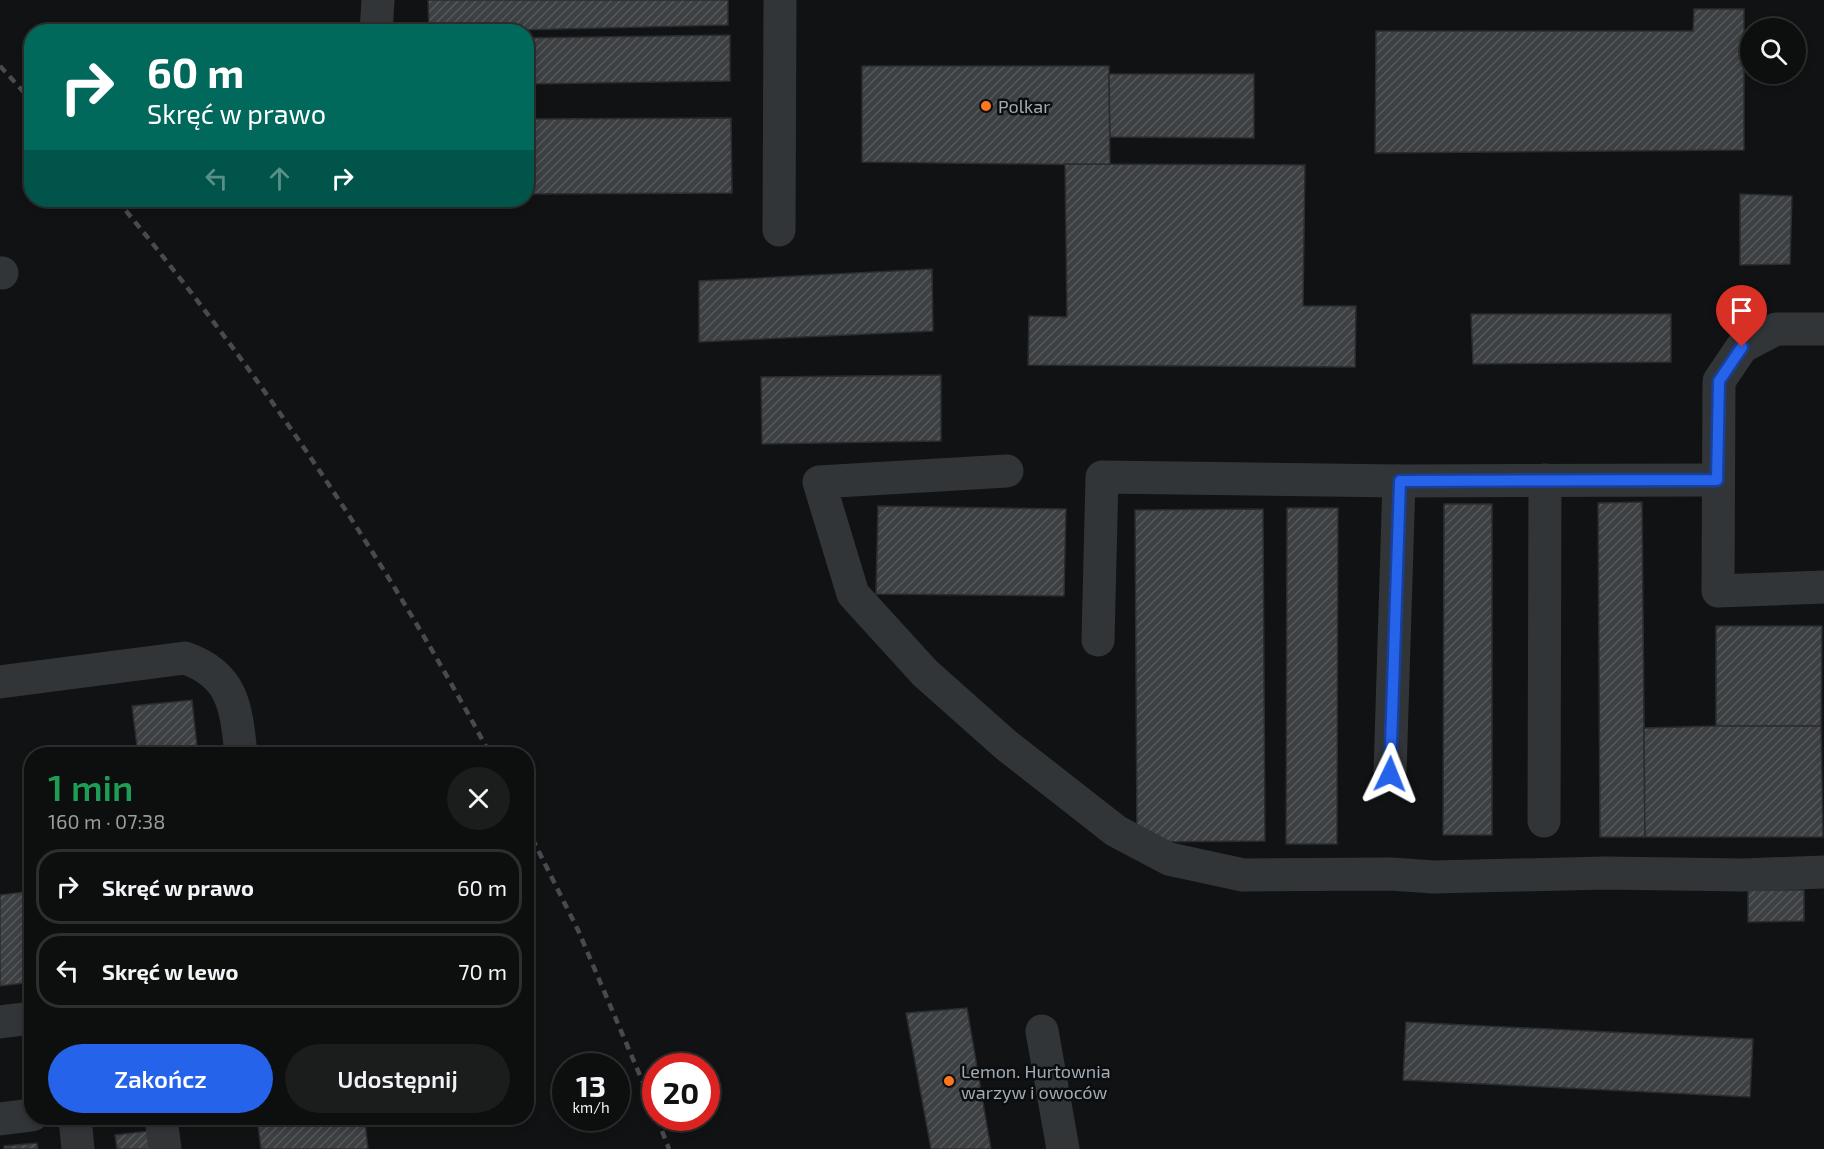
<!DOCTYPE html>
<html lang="pl">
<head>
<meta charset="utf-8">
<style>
	body { margin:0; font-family:"Exo 2",sans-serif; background:#1b1c1c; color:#f1f3f6; height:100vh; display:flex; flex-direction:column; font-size:22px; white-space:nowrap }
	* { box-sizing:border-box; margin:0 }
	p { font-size:20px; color:#9a9c9e }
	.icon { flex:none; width:33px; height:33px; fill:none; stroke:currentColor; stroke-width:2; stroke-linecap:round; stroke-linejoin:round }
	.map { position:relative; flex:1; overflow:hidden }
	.sheet { position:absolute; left:24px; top:747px; width:510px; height:378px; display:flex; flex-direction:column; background:#0d0e0e; border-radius:24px; box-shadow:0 3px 9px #0003,0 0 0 2px #2d2e2e }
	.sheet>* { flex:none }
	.guide { position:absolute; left:24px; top:24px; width:510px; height:183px; border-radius:24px; box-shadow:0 3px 9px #0003,0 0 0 2px #2d2e2e; background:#00695c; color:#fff; overflow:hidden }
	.fabs { position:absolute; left:1740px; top:18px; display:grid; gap:12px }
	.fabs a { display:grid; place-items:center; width:66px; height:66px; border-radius:50%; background:#0d0e0e; box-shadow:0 3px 9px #0003,0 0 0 2px #2d2e2e; font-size:30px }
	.speed { position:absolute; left:552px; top:1053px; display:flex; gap:12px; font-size:30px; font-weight:700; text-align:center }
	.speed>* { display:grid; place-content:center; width:78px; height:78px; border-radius:50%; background:#0d0e0e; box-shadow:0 3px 9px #0003,0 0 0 2px #2d2e2e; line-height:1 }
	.speed small { font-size:15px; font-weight:400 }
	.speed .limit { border:9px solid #d22; background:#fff; color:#111 }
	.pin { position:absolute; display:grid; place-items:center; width:51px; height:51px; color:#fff; margin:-62px -26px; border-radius:50% 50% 50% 0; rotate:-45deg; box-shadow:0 0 6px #0007 }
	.pin .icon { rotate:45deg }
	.me { position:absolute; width:66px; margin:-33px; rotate:2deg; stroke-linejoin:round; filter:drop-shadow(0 0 4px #0008) }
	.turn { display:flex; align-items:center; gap:21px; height:126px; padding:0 24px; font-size:27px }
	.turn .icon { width:78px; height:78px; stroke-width:2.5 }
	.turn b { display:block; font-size:42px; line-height:51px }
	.lanes { display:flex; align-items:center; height:57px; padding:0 24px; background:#0003; justify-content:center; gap:30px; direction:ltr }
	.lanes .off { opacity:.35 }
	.round { display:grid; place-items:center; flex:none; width:63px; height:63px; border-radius:32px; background:#1b1c1c }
	.head { display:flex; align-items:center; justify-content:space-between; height:102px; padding:0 24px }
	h1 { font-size:36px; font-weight:600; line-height:45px; color:#1e9e55 }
	.primary-button { display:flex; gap:12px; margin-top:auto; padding:12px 24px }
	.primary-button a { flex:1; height:69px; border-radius:36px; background:#2563eb; color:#fff; font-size:24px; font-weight:600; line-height:69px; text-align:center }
	.primary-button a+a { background:#1b1c1c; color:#f1f3f6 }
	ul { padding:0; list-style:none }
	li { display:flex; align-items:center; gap:18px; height:75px; margin:0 12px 9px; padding:0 12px; border:3px solid #2d2e2e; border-radius:24px }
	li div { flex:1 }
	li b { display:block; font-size:22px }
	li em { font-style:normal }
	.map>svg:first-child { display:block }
</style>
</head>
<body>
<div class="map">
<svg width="1824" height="1149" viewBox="0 0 1824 1149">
	<defs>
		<pattern id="building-hatch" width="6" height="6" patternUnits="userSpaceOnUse" patternTransform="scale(1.5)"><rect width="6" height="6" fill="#3d4043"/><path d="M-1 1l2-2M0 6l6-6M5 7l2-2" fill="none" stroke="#56595c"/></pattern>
	</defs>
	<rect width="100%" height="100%" fill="#111213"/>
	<g fill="url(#building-hatch)" stroke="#2b2c2f" stroke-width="1.5">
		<polygon points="428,0 728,0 728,25 429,32"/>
		<polygon points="1694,9 1744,9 1744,150 1375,153 1376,31 1693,31"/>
		<polygon points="730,35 730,81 526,84 526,38"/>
		<polygon points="862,66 1109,66 1110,165 862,162"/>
		<polygon points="1109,74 1254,74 1254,138 1110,137"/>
		<polygon points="731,118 732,193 526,194 526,119"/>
		<polygon points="1065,164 1305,165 1303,306 1356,306 1355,367 1028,365 1029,316 1067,317"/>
		<polygon points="1740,194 1792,196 1790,264 1740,265"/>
		<polygon points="932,269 933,331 699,342 699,281"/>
		<polygon points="1471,314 1671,314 1671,362 1473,364"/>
		<polygon points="941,375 941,441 762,444 761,377"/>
		<polygon points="1642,502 1645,837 1600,837 1598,503"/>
		<polygon points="1444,504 1492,504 1492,835 1443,835"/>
		<polygon points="878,506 1066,509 1064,596 876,594"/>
		<polygon points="1287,508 1338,508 1337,844 1286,844"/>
		<polygon points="1263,509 1265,841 1137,842 1135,510"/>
		<polygon points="1716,626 1822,626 1821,726 1716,726"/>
		<polygon points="192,700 197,746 200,747 201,754 138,754 132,706"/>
		<polygon points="1716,726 1821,726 1823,837 1645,837 1644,728"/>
		<polygon points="1748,890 1804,890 1804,921 1748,922"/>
		<polygon points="32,891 32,982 0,986 0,895"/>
		<polygon points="967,1008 991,1149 931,1149 906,1013"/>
		<polygon points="1406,1022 1753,1039 1750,1097 1403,1080"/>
		<polygon points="257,1118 375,1118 375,1120 365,1121 368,1149 261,1149"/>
		<polygon points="149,1131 151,1149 117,1149 115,1135"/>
		<polygon points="37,1143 38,1149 4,1149 4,1146"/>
	</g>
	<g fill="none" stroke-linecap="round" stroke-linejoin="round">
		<g stroke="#323538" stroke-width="33">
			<polyline points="376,32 378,0"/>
			<polyline points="779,230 780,0"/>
			<polyline points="0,273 2,273"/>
			<polyline points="1824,329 1776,329 1742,347 1719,381 1718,591 1824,587"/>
			<polyline points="1007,471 819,482 853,594 925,673 1006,745 1116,831 1169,859 1243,875 1391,874 1434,877 1606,873 1743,875 1824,872"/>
			<polyline points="1098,640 1102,477 1399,481 1717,480"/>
			<path d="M0 682 185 658C234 675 236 708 241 754"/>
			<polyline points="1390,774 1399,481"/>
			<polyline points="1544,821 1545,480"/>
			<polyline points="0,1022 32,1018"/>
			<polyline points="1042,1031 1063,1149"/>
			<polyline points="75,1118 78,1149"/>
			<polyline points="161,1118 165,1149"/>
			<polyline points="0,1119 32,1115"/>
		</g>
		<g stroke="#474b4f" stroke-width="4.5" stroke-dasharray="8 6" stroke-linecap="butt">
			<polyline points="0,66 32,101"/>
			<path d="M117 200C259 371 385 558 490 754"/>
			<polyline points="526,826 578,930 656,1113"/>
			<polyline points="657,1118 669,1149"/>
		</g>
	</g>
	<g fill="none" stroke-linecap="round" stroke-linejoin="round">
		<defs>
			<polyline id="route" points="1390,774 1400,481 1717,480 1719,381 1742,347"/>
		</defs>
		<use href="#route" stroke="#184099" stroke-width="15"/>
		<use href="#route" stroke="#2563eb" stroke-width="10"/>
	</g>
	<g fill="#ff771d" stroke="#0c0d0e" stroke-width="2">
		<circle cx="986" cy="106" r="6"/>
		<circle cx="949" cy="1081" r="6"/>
	</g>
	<g text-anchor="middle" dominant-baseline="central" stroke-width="5" stroke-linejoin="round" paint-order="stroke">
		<g font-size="18" fill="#a1acb5" stroke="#0c0d0e" text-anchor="start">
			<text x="998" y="106">Polkar</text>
			<text x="961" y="1071">Lemon. Hurtownia<tspan x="961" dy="21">warzyw i owoców</tspan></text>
		</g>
	</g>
</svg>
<div class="fabs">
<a><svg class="icon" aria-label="search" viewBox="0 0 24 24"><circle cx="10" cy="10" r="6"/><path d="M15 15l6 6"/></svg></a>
</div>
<div class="speed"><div>13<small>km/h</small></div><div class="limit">20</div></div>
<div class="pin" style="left:1742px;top:347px;background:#d93025"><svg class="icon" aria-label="arrive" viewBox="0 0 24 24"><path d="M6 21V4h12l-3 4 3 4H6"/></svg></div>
<svg class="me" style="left:1390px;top:774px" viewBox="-20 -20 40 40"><path d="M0-17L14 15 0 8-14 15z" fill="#2563eb" stroke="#fff" stroke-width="4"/></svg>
<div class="guide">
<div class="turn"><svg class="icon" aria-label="right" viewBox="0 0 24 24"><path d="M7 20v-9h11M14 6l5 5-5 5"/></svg><div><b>60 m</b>Skręć w prawo</div></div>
<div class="lanes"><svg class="icon off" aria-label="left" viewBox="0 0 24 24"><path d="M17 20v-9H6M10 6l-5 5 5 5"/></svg><svg class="icon off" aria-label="ahead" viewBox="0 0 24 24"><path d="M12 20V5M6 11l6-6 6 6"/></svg><svg class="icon" aria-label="right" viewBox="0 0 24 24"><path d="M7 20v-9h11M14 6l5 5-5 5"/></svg></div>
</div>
<section class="sheet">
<div class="head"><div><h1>1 min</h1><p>160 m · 07:38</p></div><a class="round"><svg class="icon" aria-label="close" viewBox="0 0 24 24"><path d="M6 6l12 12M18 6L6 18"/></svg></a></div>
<ul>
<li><svg class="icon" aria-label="right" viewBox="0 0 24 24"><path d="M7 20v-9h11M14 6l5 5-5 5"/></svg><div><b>Skręć w prawo</b></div><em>60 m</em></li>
<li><svg class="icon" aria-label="left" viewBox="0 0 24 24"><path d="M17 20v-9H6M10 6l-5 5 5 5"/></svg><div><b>Skręć w lewo</b></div><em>70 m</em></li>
</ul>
<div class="primary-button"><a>Zakończ</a><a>Udostępnij</a></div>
</section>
</div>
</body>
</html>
